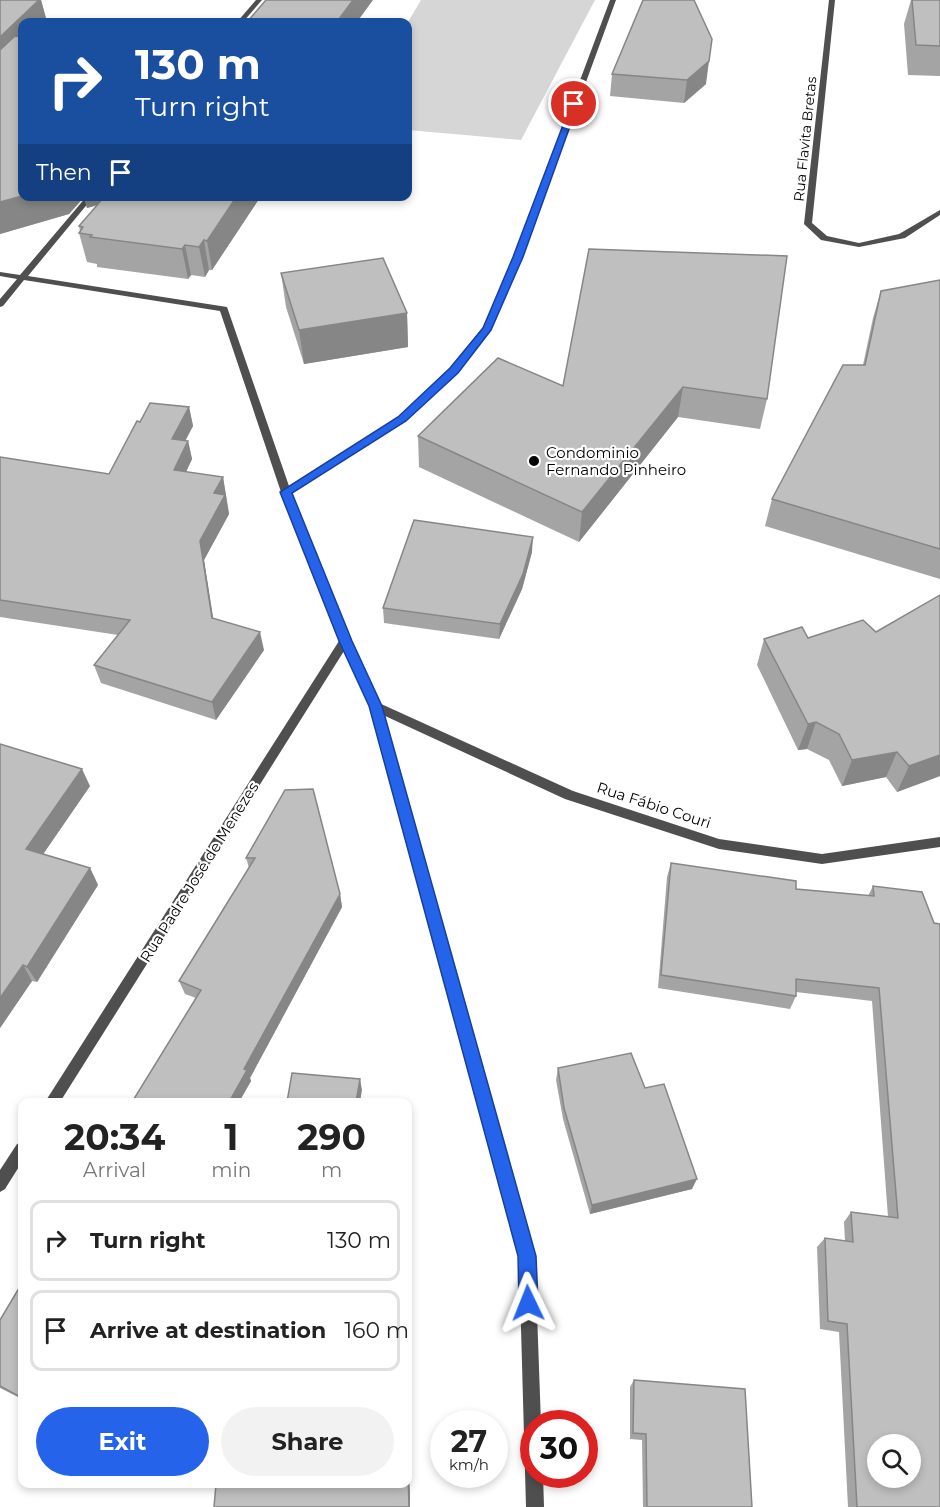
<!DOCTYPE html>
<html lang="en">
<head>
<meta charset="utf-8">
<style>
	body { margin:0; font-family:Montserrat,sans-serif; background:#f2f2f2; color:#222; height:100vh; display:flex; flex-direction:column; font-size:22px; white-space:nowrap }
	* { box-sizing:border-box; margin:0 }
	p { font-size:20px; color:#767676 }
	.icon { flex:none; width:33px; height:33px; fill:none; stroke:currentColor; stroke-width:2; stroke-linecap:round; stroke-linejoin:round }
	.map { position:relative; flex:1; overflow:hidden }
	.side { position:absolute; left:18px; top:1098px; width:394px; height:390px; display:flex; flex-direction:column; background:#fff; border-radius:12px; box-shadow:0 3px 9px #0003 }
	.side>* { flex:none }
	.guide { position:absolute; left:18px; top:18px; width:394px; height:183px; border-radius:12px; box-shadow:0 3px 9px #0003; background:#1a4fa0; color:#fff; overflow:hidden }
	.fabs { position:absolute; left:867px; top:1434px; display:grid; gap:12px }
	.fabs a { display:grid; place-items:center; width:54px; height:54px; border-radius:50%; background:#fff; box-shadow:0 3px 9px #0003; font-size:30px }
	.speed { position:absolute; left:430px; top:1410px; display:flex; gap:12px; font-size:30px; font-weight:700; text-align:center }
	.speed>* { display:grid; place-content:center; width:78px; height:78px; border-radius:50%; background:#fff; box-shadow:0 3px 9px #0003; line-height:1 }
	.speed small { font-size:15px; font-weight:400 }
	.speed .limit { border:9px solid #d22; background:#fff; color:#111 }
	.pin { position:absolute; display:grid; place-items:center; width:51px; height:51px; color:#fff; margin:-26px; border:3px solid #fff; border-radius:50%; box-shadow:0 2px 6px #0007 }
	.me { position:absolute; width:66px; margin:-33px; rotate:358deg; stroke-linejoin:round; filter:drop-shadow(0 0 4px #0008) }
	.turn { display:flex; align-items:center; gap:21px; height:126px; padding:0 18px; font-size:27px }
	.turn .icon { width:78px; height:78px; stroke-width:2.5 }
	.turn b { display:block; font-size:42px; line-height:51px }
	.then { display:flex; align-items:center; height:57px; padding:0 18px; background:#0003; gap:12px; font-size:22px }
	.eta { display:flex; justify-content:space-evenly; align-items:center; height:102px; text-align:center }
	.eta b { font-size:36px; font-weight:700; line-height:42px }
	.button { display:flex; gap:12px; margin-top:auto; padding:12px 18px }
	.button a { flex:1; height:69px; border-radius:36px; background:#2563eb; color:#fff; font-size:24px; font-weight:700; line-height:69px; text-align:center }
	.button a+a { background:#f2f2f2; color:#222 }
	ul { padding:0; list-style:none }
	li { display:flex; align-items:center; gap:18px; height:81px; margin:0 12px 9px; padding:0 6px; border:3px solid #e0e0e0; border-radius:12px }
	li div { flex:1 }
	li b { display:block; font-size:22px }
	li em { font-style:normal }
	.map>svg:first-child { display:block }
</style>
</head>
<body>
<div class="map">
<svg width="940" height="1507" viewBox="0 0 940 1507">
	<rect width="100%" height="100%" fill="#fff"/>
	<polygon fill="#d6d6d6" points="421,0 595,0 521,140 408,130 408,22"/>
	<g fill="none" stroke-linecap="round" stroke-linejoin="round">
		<g fill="#4f4f4f" fill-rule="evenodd">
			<polygon points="256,0 262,0 243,22 237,22"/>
			<polygon points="610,0 616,0 522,257 491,328 457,372 405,421 291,493 351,641 379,703 573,791 719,839 822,854 940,837 940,847 822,864 719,849 565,799 383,715 535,1256 541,1424 534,1424 534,1474 543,1474 544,1507 526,1507 519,1256 369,706 344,651 60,1102 45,1102 339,641 281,492 220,311 24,280 3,306 0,307 0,299 17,279 0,276 0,272 20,275 87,196 94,196 28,276 227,307 289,486 399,417 451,368 483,327 514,257"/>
			<polygon points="829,0 835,0 812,223 827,236 859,243 899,234 940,210 940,215 905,238 859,247 821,240 804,224"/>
			<polygon points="22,1142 22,1162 5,1189 0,1192 0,1170 17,1144"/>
		</g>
	</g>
	<g fill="#a4a4a4">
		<polygon points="0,0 41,0 47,22 22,22 22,196 261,196 212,270 209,270 205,277 191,275 188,279 97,267 97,264 87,262 79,233 80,231 79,226 98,205 87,208 84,197 69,214 0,234"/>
		<polygon points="643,0 706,84 684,103 610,96 612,74"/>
		<polygon points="911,0 940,0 940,76 908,75 904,24"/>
		<polygon points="589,249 767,399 760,429 678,417 579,542 419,467 418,436 563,386"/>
		<polygon points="281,273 407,313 408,347 304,364 286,307"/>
		<polygon points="940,280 940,579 765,526 772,499 863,365 873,318 881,291"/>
		<polygon points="189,407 193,426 185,440 188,441 192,459 186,472 223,477 229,514 204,560 213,618 264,650 216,720 101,683 94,665 118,635 0,617 0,457 109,474 140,422"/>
		<polygon points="532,552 522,589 499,639 384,623 383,608"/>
		<polygon points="940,595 940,776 897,792 886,777 842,786 829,760 807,749 798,750 757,665 764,639 808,638 876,632"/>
		<polygon points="0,744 90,786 43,854 90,868 98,885 37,982 32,981 0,1028"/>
		<polygon points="285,790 340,894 342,907 250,1078 251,1081 239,1102 132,1102 196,998 185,994 179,981 249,868 246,858"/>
		<polygon points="671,863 796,889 868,896 873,886 940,1507 848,1507 839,1332 820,1329 817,1247 825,1238 845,1241 844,1222 851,1212 888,1217 872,1001 796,992 796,996 790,1009 658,988 667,877"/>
		<polygon points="558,1068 645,1088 692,1189 590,1214 563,1119 556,1080"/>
		<polygon points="22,1283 22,1399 0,1388 0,1320"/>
		<polygon points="634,1380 752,1507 643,1507 642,1440 630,1439 630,1387"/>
	</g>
	<g fill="#868686">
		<polygon points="39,0 41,0 47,22 22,22 22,50 0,72 0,37"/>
		<polygon points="353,0 373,0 357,22 340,22 339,19"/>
		<polygon points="709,61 706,84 684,103 687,80"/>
		<polygon points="22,196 127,196 87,208 84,197 69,214 0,234 0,202"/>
		<polygon points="237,196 261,196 212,270 207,241"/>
		<polygon points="204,240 209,270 205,277 199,247"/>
		<polygon points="185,245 191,275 188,279 182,249"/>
		<polygon points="407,313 408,347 304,364 299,330"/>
		<polygon points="683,387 678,417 579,542 582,512"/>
		<polygon points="189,407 193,426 177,457 172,439"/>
		<polygon points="188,441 192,459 178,489 174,470"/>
		<polygon points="223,477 229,514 204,560 216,636 212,618 200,541 214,493"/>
		<polygon points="533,537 532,552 522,589 499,639 500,624"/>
		<polygon points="260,632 264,650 216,720 212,702"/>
		<polygon points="816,722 807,749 798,750 808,724"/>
		<polygon points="897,752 886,777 842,786 852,760"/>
		<polygon points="940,755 940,776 897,792 909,766"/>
		<polygon points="82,769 90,786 35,866 26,849"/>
		<polygon points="90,868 98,885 37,982 27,967"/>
		<polygon points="340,894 342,907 250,1078 251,1081 239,1102 229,1102 244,1069"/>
		<polygon points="23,965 32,981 0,1028 0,998"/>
		<polygon points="360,1079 362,1090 360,1102 356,1102"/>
		<polygon points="697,1179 692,1189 590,1214 592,1205"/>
		<polygon points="408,1459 410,1492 410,1507 409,1507"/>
	</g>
	<g fill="#bfbfbf" stroke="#868686" stroke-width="1.5" fill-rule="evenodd">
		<polygon points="0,0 39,0 0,37"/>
		<polygon points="266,0 353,0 339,19 352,20 350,22 247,22"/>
		<polygon points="643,0 694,0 712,39 709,61 687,80 612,74"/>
		<polygon points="912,0 940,0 940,46 916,45"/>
		<polygon points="15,36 22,37 22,196 0,202 0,50"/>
		<polygon points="105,196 237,196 207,241 204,240 199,247 185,245 182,249 90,237 92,235 79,233 83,227 79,226"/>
		<polygon points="589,249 787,256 767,399 683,387 582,512 418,436 498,358 563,386"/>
		<polygon points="383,258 407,313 299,330 281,273"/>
		<polygon points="940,280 940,549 772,499 843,365 865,365 881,291"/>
		<polygon points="150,403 189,407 172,439 188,441 174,470 223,477 214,493 225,495 200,541 212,618 260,632 212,702 94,665 130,620 0,600 0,457 109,474 137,421 140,422"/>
		<polygon points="414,520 533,537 523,574 500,624 383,608"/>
		<polygon points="940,595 940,755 909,766 897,752 852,760 839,734 816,722 808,724 764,639 802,627 808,638 863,620 876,632"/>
		<polygon points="0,744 82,769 26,849 90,868 27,967 23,965 0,998"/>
		<polygon points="313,789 340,894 244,1069 247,1070 229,1102 132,1102 201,990 179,981 255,858 246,858 285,790"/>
		<path d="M671 863 796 881V889L874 896 873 886 922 892 934 923 940 924V1507H857L847 1324 828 1321 825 1238 853 1242 851 1212 898 1218 879 988 796 979V996L661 975ZM878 1444H910V1478H878Z"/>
		<polygon points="631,1053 645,1088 664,1084 697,1179 592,1205 564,1108 558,1068"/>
		<polygon points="292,1073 360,1079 356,1102 287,1102"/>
		<polygon points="22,1283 22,1398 0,1386 0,1320"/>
		<polygon points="634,1380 745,1389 752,1507 647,1507 646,1434 633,1433"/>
		<polygon points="408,1474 409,1507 214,1507 216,1484 408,1484"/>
	</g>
	<polygon fill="#2563eb" stroke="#184099" stroke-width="1.5" points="574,102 578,104 523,257 491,330 458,373 406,421 292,493 352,641 382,706 536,1256 538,1303 535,1309 528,1312 522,1309 519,1303 518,1256 369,706 339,641 280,492 398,417 450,368 483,328 513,257 571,104"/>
	<circle fill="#000" stroke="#fff" stroke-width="2" cx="534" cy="461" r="6"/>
	<g text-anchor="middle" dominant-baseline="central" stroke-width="4.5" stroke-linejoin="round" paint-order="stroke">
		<g font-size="14" fill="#000" stroke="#fff">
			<text transform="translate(805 139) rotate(-84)">Rua Flavita Bretas</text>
		</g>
		<g font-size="15" fill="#000" stroke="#fff" text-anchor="start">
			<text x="546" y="452">Condominio<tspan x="546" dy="17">Fernando Pinheiro</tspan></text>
		</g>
		<g font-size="15" fill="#000" stroke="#fff">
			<text transform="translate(654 805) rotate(18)">Rua Fábio Couri</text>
			<text transform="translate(199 872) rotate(-58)">Rua Padre José de Menezes</text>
		</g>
	</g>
</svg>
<div class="fabs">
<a><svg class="icon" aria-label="search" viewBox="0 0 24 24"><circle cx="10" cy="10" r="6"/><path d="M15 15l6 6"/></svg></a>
</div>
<div class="speed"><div>27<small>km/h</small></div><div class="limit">30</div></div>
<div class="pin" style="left:574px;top:104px;background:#d93025"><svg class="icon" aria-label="arrive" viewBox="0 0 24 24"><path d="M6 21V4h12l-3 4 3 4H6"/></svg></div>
<svg class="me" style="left:528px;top:1303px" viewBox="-20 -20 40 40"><path d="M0-17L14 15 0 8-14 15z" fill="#2563eb" stroke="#fff" stroke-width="4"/></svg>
<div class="guide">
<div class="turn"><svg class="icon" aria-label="right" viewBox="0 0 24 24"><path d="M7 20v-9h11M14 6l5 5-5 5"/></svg><div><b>130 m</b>Turn right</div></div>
<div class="then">Then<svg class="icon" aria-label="arrive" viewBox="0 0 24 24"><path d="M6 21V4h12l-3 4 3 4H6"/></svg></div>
</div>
<section class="side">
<div class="eta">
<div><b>20:34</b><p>Arrival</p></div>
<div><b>1</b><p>min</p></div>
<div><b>290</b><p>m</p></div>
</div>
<ul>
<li><svg class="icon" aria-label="right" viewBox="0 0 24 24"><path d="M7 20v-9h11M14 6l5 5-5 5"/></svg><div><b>Turn right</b></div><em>130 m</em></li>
<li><svg class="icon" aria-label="arrive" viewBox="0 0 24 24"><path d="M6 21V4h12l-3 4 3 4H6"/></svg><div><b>Arrive at destination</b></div><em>160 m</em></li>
</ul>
<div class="button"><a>Exit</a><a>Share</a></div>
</section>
</div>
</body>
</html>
